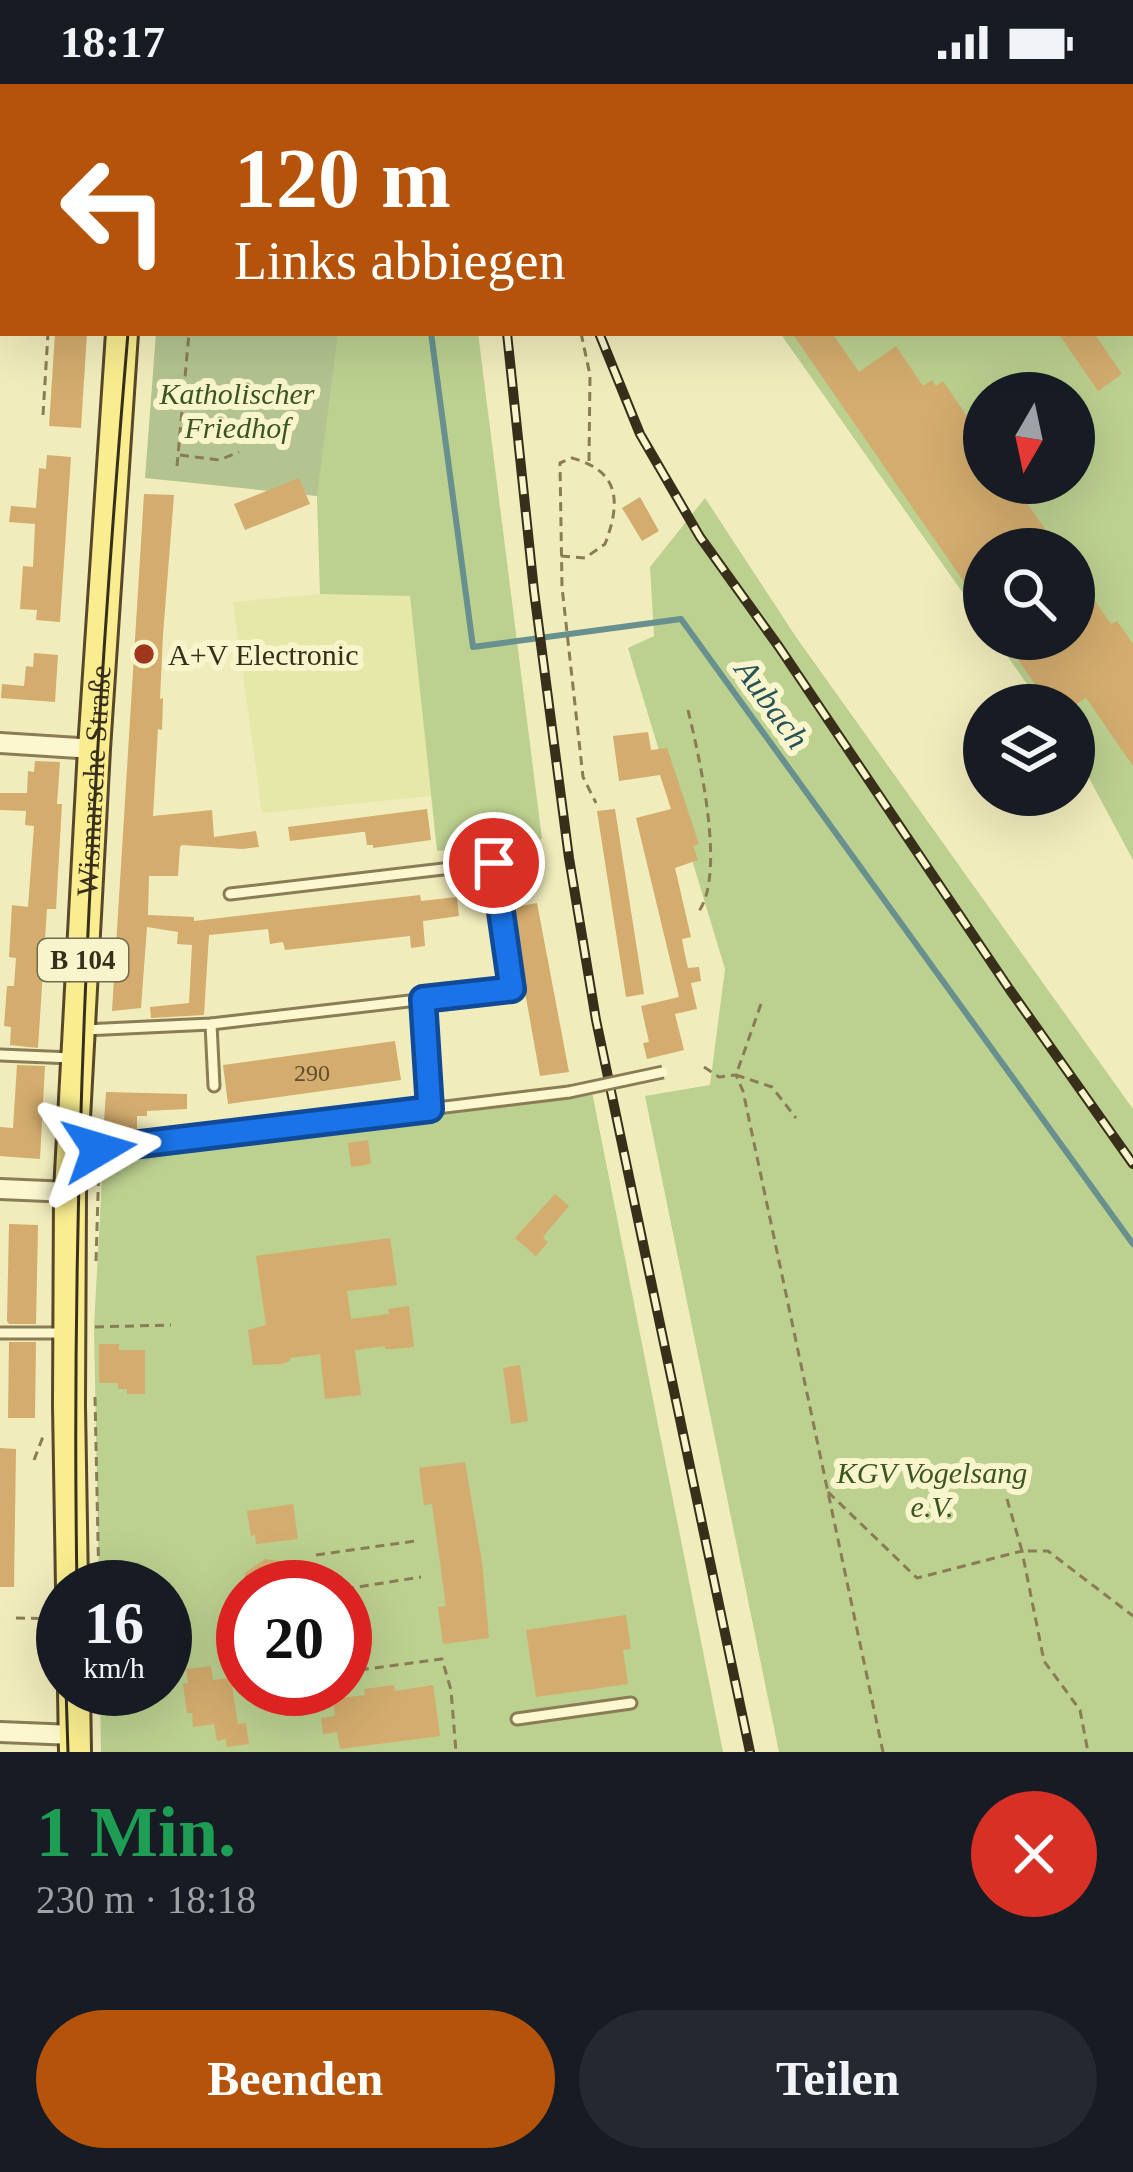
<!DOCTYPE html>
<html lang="de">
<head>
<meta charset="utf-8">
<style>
	body { margin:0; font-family:"Times New Roman",serif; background:#242831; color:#f1f3f6; height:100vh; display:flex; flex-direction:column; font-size:45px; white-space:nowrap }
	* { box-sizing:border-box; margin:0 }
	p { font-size:39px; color:#9ea1a6 }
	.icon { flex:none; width:66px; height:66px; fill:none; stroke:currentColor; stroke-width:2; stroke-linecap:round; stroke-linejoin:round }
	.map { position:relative; height:1668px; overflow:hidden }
	.side { display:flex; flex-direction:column; background:#171b24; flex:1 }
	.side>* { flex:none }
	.guide { position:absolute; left:0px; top:0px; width:1134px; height:252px; box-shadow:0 12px 48px #0002; background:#b45309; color:#fff; overflow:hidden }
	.needle { width:78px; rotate:189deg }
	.buttons { position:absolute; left:963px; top:288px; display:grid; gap:24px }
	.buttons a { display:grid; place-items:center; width:132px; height:132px; border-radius:50%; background:#171b24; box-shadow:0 12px 48px #0002; font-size:60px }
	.speed { position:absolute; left:36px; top:1476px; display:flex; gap:24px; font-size:60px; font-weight:700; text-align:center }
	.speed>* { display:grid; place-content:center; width:156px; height:156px; border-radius:50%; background:#171b24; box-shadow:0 12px 48px #0002; line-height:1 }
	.speed small { font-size:30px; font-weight:400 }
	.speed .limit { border:18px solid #d22; background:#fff; color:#111 }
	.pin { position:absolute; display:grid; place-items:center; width:102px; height:102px; color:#fff; margin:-51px; border:6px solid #fff; border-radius:50%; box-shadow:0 3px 12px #0007 }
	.me { position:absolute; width:132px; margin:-66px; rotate:83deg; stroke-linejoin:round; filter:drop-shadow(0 0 9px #0008) }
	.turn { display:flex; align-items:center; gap:42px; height:252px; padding:0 36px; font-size:54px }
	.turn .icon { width:156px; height:156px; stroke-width:2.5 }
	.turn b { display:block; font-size:84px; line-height:102px }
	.round { display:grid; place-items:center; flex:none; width:126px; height:126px; border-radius:63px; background:#242831 }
	.summary { display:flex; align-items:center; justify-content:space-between; height:204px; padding:0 36px }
	h1 { font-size:72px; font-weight:600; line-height:90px; color:#1e9e55 }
	.primary-button { display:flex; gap:24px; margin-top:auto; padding:24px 36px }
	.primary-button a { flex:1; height:138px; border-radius:72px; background:#b45309; color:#fff; font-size:48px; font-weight:600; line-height:138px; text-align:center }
	.primary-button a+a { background:#242831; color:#f1f3f6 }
	.status { display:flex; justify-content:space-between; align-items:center; height:84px; padding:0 60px; background:#171b24; direction:ltr }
	.status svg { height:33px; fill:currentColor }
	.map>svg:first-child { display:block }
</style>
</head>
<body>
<div class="status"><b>18:17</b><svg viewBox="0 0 49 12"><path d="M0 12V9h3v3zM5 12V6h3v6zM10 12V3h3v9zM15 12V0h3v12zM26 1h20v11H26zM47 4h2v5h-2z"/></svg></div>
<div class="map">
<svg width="1133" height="1668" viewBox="0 0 1133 1668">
	<rect width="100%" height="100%" fill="#f1ecbc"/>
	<polygon fill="#e5e8a9" points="320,510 410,511 431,712 262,729 233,518"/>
	<g fill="#bcd08f" fill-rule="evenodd">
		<path d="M1131 191 1133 193V776L1074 666V621H1042L995 555H1074V465H984V539L780 249H1131ZM984 309H1074V399H984Z"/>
		<polygon points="301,249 478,249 542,755 437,767 410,512 320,510 317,412"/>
		<polygon points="705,414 796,553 1133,1025 1133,1668 779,1668 645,1012 710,1001 725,885 628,564 654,552 650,483"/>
		<path d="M592 1008 723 1668H101L100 1605H165V1503H99L94 1243 103 1076ZM243 1503H345V1605H243Z"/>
	</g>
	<polygon fill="#b3c490" points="156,249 338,249 317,412 145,394"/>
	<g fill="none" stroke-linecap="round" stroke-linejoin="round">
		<g stroke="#67908e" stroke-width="6">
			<polyline points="397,0 397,3"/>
			<polyline points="431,249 473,563 681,535 1133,1160"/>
		</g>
	</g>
	<g fill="#d3ac6e">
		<polygon points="55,249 87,249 81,344 49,342"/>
		<polygon points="792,249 832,249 859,288 896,262 923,302 932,296 936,302 943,297 984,357 984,399 1013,399 1059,465 984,465 984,527"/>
		<polygon points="1058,249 1094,249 1122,290 1098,307"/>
		<polygon points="47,371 71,373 60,538 36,536 37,526 20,525 23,482 33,483 35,440 9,438 11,422 36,424 39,384 46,385"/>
		<polygon points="299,394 310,420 245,446 234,420"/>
		<polygon points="144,410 174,411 163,551 160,615 163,614 162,646 158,645 153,732 212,726 214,753 256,747 259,763 242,765 182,761 180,763 178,792 149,792 148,831 194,833 194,837 420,811 421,817 457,813 459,832 423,837 425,862 411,864 410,852 285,866 283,858 270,860 268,845 209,851 204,931 151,934 150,923 189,919 192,861 177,860 178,848 147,843 141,924 112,927"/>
		<polygon points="640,413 659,447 642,457 622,424"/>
		<polygon points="1074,487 1111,540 1117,537 1133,560 1133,682 1086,614 1075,621 1049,621 1004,555 1074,555"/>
		<polygon points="34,569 58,571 55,618 1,614 2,600 24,602 26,582 33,583"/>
		<polygon points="648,648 651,666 667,664 699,760 693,762 698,776 675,784 691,853 682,855 685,871 688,884 699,883 701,897 691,899 697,925 675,930 684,966 647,975 643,959 649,958 641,922 679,913 636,734 671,725 660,691 619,697 613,652"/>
		<polygon points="35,677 60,678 57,720 62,720 56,825 47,825 38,964 10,961 11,943 4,942 7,902 14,902 16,874 9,873 12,821 28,823 34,742 25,741 26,727 0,726 0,709 27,709 28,687 34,688"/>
		<polygon points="427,725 431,756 373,764 373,761 367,761 365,748 362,748 290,757 288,743"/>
		<polygon points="615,725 644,910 626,913 597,727"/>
		<polygon points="537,819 569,988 540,992 510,824"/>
		<polygon points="395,957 401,996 228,1020 223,981"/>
		<polygon points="17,981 45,982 40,1075 0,1072 0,1043 13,1044"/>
		<polygon points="106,1008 187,1010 187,1025 147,1027 147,1032 137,1032 137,1047 103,1052"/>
		<polygon points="368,1056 371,1080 351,1083 348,1059"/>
		<polygon points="555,1110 569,1122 546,1149 543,1154 548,1158 536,1172 515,1154"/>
		<polygon points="9,1140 38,1141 36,1240 9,1240 7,1237"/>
		<polygon points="390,1154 397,1201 347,1207 351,1235 389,1230 388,1225 409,1222 414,1263 393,1265 385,1265 385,1262 355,1266 361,1311 325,1315 320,1270 290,1274 290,1277 282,1280 253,1281 248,1246 266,1241 256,1172"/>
		<polygon points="9,1258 36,1258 35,1334 8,1334"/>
		<polygon points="99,1260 119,1260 119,1266 145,1266 145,1310 127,1310 127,1305 118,1305 118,1299 99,1299"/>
		<polygon points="520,1281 528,1337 511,1340 503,1284"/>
		<polygon points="0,1364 16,1365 14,1503 0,1503"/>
		<polygon points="465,1378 482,1478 489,1554 443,1560 438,1523 446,1522 432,1420 424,1421 419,1384"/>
		<polygon points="293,1420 298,1455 256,1460 255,1451 251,1452 247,1427"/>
		<polygon points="265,1475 298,1480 304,1488 302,1499 293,1503 243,1503 245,1489"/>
		<polygon points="626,1531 631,1565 623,1566 628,1600 536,1613 526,1546"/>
		<polygon points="211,1582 213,1596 231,1594 238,1640 246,1639 249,1660 227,1663 226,1655 217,1657 214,1640 193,1643 192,1629 187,1629 183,1600 188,1599 186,1585"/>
		<polygon points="394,1601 395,1607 433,1601 440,1652 340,1665 337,1648 323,1650 321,1634 335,1632 333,1615 365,1611 364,1605"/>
	</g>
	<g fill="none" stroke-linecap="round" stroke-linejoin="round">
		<defs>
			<g id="service">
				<polyline points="935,0 937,3"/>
				<polyline points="1131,176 1133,178"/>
				<polyline points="423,915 431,1025"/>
				<polyline points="211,940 214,1002"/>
				<polyline points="84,946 211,940 512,905 494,779 230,810"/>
				<polyline points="0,971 72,974"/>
				<polyline points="77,1065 99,1065 569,1008"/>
				<polyline points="0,1249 67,1249"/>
				<polyline points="517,1635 631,1619"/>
			</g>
			<g id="minor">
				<polyline points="0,202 3,202"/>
				<polyline points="0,659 94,665"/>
				<polyline points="0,1105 70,1108"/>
				<polyline points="0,1648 74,1651"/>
			</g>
			<g id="primary">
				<polyline points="132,3 132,0"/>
				<path id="s1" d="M72 1503 69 1321 70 1108 94 665 122 249"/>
				<polyline points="74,1605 75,1668"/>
			</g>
		</defs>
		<use href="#service" stroke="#8a7c54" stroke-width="15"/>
		<use href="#minor" stroke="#8a7c54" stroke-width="24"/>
		<use href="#primary" stroke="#574829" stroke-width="36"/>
		<g stroke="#8a7c54" stroke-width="3" stroke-dasharray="9 6" stroke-linecap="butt">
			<polyline points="1131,71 1132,64"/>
			<polyline points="1131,96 1133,96"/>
			<polyline points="581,249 590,291 589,377"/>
			<polyline points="43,331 48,249"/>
			<polyline points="180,371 219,376 239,368"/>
			<polyline points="177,382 189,249"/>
			<path d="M561 472 585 474 605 460C621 418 620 387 572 374L560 379 562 503 583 693 596 719"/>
			<path d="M688 626C699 672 726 788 699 827"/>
			<polyline points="761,920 736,991 772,1003 796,1034"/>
			<polyline points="704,983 719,993 736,991 743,1007 883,1668"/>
			<polyline points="96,1177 99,1079"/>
			<polyline points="95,1243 171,1241"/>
			<polyline points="95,1313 99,1503"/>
			<polyline points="34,1376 44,1350"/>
			<polyline points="828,1408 917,1494 1022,1467 1044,1577 1080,1626 1088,1668"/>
			<polyline points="1007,1415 1022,1467 1048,1467 1133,1532"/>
			<polyline points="316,1471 415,1457"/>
			<polyline points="345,1505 421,1493"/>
			<polyline points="16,1534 63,1535"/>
			<polyline points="345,1588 442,1575 451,1606 456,1668"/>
		</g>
		<use href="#service" stroke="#fcf7cf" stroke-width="9"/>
		<use href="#minor" stroke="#fcf7cf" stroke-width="18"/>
		<use href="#primary" stroke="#f9ed8f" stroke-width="30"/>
		<g stroke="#382f1a" stroke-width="3">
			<polyline points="123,3 123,0"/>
			<path d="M77 1503C70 1084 93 666 128 249"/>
			<polyline points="66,1605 68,1668"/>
		</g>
		<defs>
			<g id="rail">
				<polyline points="497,0 497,3"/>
				<polyline points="549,0 549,3"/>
				<polyline points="507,249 534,507 569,774 596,936 750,1668"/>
				<polyline points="599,249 640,350 700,453 779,563 1010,906 1133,1080"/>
			</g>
		</defs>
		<use href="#rail" stroke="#382f1a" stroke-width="10"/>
		<use href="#rail" stroke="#f8f4cc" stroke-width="6" stroke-dasharray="18" stroke-linecap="butt"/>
		<defs>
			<polyline id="service-bridge" points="569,1008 663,988"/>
		</defs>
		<use href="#service-bridge" stroke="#8a7c54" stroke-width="15" stroke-linecap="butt"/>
		<use href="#service-bridge" stroke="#fcf7cf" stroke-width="9"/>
	</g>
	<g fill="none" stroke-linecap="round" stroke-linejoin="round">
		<defs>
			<polyline id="route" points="99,1065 430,1025 423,915 512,905 494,779"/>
		</defs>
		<use href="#route" stroke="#114b97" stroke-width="30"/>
		<use href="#route" stroke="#1a73e8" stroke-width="21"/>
	</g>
	<circle fill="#9f371f" stroke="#f8f4cc" stroke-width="4.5" cx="144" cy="570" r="12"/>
	<g text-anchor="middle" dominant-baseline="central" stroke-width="12" stroke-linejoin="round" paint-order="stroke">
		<g font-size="24" fill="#5f4e2f">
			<text x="312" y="989">290</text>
		</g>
		<rect fill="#f8f4cc" stroke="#726a4f" stroke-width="3" x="38" y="855" width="90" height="42" rx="9"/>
		<g font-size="27" font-weight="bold" fill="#382f1a">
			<text x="83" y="876">B 104</text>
		</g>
		<g font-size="30" font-style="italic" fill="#3d561f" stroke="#f8f4cc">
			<text x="237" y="309">Katholischer<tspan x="237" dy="34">Friedhof</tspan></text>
			<text x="932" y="1388">KGV Vogelsang<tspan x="932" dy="34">e.V.</tspan></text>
		</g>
		<g font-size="30" fill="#382f1a" stroke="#f8f4cc" text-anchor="start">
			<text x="168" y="570">A+V Electronic</text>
		</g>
		<g font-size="30" fill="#382f1a" stroke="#f8f4cc">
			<text stroke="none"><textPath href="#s1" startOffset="807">Wismarsche Straße</textPath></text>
		</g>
		<g font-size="33" font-style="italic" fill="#285359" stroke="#f8f4cc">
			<text transform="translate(772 620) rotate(54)">Aubach</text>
		</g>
	</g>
</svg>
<div class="buttons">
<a><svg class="needle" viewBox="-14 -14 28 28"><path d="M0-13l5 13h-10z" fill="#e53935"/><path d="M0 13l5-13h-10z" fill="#9ea1a6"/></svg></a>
<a><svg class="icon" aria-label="search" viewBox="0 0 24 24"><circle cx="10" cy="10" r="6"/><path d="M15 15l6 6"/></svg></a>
<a><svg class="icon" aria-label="layers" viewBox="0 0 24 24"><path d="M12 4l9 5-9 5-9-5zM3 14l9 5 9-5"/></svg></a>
</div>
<div class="speed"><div>16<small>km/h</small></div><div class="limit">20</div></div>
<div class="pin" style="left:494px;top:779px;background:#d93025"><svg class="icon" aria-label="arrive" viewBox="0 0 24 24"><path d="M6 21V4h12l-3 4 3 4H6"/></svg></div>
<svg class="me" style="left:99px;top:1065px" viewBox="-20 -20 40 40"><path d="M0-17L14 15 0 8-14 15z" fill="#1a73e8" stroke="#fff" stroke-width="4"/></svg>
<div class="guide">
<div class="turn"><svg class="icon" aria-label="left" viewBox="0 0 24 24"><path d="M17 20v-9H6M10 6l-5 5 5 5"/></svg><div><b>120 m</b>Links abbiegen</div></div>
</div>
</div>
<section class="side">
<div class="summary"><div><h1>1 Min.</h1><p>230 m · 18:18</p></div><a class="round" style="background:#d93025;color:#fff"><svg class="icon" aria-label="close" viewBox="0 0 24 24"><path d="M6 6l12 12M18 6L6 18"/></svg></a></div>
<div class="primary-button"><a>Beenden</a><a>Teilen</a></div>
</section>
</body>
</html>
